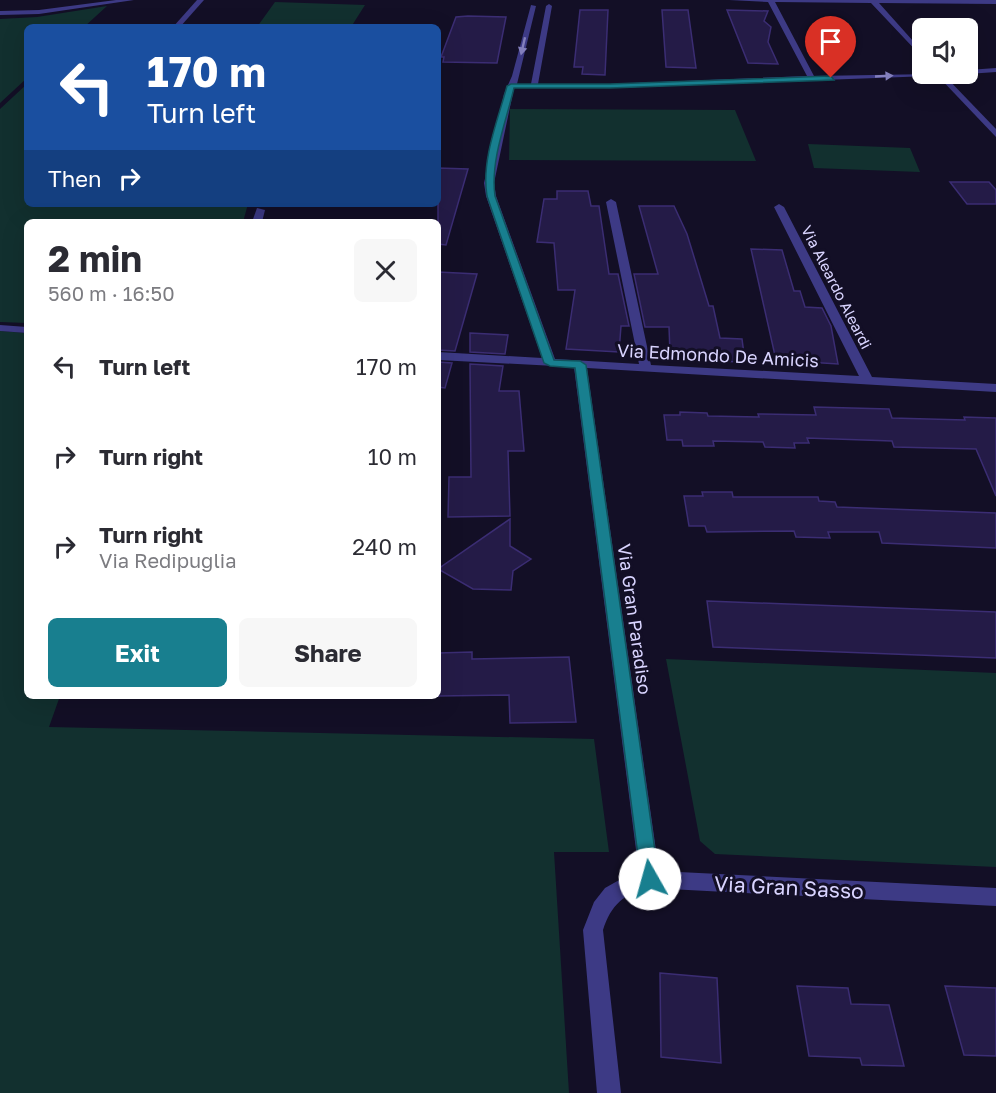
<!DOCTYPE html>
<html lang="en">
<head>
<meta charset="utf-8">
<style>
	body { margin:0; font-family:"Golos Text",sans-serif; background:#f7f7f7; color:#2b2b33; height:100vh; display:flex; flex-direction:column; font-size:22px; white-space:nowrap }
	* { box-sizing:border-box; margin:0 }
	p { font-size:20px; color:#7c7c81 }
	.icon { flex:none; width:33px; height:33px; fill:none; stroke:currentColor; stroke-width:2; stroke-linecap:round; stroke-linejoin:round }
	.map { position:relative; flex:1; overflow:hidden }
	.drawer { position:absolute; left:24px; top:219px; width:417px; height:480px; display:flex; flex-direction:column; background:#fff; border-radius:9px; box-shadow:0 6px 24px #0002 }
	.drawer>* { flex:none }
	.guide { position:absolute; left:24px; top:24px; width:417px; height:183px; border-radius:9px; box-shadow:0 6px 24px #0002; background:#1a4fa0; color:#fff; overflow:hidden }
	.controls { position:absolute; left:912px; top:18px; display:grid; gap:12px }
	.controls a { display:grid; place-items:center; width:66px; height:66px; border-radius:9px; background:#fff; box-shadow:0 6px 24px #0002; font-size:30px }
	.pin { position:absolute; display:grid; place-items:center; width:51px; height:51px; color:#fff; margin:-62px -26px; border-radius:50% 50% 50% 0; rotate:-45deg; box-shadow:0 0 6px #0007 }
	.pin .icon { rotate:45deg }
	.me { position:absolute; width:66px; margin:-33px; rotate:353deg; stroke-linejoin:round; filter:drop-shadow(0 0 4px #0008) }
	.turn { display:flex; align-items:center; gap:21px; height:126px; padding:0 24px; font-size:27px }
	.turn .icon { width:78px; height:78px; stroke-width:2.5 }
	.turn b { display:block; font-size:42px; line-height:51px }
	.then { display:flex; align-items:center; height:57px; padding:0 24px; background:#0003; gap:12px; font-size:22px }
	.round { display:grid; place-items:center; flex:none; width:63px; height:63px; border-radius:9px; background:#f7f7f7 }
	.head { display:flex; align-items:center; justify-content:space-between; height:102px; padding:0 24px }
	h1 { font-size:36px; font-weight:700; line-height:45px }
	.primary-button { display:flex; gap:12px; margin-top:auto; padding:12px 24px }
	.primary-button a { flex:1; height:69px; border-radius:9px; background:#187f8f; color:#fff; font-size:24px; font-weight:700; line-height:69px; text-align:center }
	.primary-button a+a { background:#f7f7f7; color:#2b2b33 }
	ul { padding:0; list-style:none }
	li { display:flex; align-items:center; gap:18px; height:90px; padding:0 24px }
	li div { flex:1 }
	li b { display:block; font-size:22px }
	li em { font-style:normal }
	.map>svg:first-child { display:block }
</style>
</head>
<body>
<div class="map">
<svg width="996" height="1093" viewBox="0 0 996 1093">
	<rect width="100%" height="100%" fill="#130f26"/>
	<g fill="#12302f">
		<polygon points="275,2 365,5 351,27 257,27"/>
		<polygon points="107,6 84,27 27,27 27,78 0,103 0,19 37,17"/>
		<polygon points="27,84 27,204 248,204 243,222 27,222 27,323 0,322 0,109"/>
		<polygon points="510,109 735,110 756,161 509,160"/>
		<polygon points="808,144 910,148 920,172 814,168"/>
		<polygon points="0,331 27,333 27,696 60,696 49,727 594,739 609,852 554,852 569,1093 0,1093"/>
		<polygon points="666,659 996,673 996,867 715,854 700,841"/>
	</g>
	<g fill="#241b47" stroke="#3b2d73" stroke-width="1.5">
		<polygon points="580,10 608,10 605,75 582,74 583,67 574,67"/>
		<polygon points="662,10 688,10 696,68 666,67"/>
		<polygon points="727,10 768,11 764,21 771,27 768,42 778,64 748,63"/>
		<polygon points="468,16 506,17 497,63 443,62 444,57 441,57 456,17"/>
		<polygon points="438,168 468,169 446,245 438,244"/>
		<polygon points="950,182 989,182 996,190 996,204 967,204"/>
		<polygon points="557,191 588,191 591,206 599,206 609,274 618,274 629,326 621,326 619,352 566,349 575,290 558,290 554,243 537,242 544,199 557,199"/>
		<polygon points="639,206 674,206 687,234 709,306 713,306 720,338 742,339 745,362 708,361 708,355 670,353 669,327 645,327 634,274 658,274"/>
		<polygon points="751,249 782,250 794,291 800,291 805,307 822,308 831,326 838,364 776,360"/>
		<polygon points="438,272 477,274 455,351 438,350"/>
		<polygon points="470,333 508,335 505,354 470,352"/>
		<polygon points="438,362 452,363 445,388 438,387"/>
		<polygon points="470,364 503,366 499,391 519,391 524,451 508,451 510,516 448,517 449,477 471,477"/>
		<polygon points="814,407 889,409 892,418 965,420 964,417 996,418 996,496 976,449 894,447 892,441 807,438 809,443 794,443 795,448 765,447 763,442 713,441 714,446 683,446 682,440 667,440 664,415 680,415 680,412 707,413 708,416 759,417 758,414 816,415"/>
		<polygon points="702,492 732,492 733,497 818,497 819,501 835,502 837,507 996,513 996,548 882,543 879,532 828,532 830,538 796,537 794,531 707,532 705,526 689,526 684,496 703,496"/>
		<polygon points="510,519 510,546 531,559 513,571 511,590 473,589 438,569"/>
		<polygon points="707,601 996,612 996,658 713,647"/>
		<polygon points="472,652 472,659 569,657 576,722 510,723 509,695 438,696 438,653"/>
		<polygon points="660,973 717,978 721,1063 661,1057"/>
		<polygon points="797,986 848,988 851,1004 889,1005 904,1066 862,1065 860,1058 809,1056"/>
		<polygon points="945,986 996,988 996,1056 964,1055"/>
	</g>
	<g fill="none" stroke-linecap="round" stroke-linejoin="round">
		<g fill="#3d3a85" fill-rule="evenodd">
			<polygon points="116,0 134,0 39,14 0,15 0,11 39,10"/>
			<polygon points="197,0 204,0 180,27 173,27"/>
			<path d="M729 0H996V4L879 3 922 51V57L871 3 775 2 814 76 933 74 930 76 610 88H514L494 183 496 196 555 359 639 364 606 202 611 199 616 202 651 365 859 376 774 207 779 204 784 207 872 377 996 384V392L587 368 659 871 996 888V906L650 888C624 893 611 905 603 930L621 1093H597L583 930 594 902 605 888 621 879 639 873 574 367 438 360V352L542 358 486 196 484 183 504 94 512 76 531 5 536 6 517 84H531L546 6 549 4 552 6 538 84H610L807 76 768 2Z"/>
			<polygon points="996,68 996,72 968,74 965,74 968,70"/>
			<polygon points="936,74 943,74 996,129 996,137"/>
			<polygon points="257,208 265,210 262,222 252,222"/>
			<polygon points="0,325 27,327 27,333 0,331"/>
		</g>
	</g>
	<defs><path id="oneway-solid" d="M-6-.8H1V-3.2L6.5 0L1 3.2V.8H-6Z" transform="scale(1.5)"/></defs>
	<g fill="#837fbc">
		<use href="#oneway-solid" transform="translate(523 46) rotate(103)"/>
		<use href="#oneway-solid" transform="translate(884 76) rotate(-3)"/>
	</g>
	<path fill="#187f8f" stroke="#10535d" stroke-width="1.5" d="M831 76 834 80 610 88H514C506 122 490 161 495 196L554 360 580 361 586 365 659 879 657 885 650 887 644 885 641 879 575 368 550 366 544 363 487 196C481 160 498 120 507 86L511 84H610Z"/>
	<g text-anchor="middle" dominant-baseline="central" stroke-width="6" stroke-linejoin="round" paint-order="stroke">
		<g font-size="15" fill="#d9d4ff" stroke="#130f26">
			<text transform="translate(837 287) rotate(63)">Via Aleardo Aleardi</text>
		</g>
		<g font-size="18" fill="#d9d4ff" stroke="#130f26">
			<text transform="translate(718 355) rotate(3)">Via Edmondo De Amicis</text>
			<text transform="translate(635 619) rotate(82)">Via Gran Paradiso</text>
		</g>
		<g font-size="21" fill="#d9d4ff" stroke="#130f26">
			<text transform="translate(789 887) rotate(3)">Via Gran Sasso</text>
		</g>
	</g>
</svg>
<div class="controls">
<a><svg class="icon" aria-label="sound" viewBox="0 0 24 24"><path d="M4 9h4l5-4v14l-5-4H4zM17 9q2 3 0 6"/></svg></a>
</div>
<div class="pin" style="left:831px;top:78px;background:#d93025"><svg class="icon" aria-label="arrive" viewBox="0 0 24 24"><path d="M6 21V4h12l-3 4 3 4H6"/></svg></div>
<svg class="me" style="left:650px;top:879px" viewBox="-20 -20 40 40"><circle r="19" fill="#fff"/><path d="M0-13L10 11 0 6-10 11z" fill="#187f8f"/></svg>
<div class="guide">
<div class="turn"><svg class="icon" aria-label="left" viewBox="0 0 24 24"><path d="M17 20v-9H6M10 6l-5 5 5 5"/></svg><div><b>170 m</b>Turn left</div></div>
<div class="then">Then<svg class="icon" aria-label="right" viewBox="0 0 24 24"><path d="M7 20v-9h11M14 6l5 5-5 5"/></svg></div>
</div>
<section class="drawer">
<div class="head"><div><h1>2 min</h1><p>560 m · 16:50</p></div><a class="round"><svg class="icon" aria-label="close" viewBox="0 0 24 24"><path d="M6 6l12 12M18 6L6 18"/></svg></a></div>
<ul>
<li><svg class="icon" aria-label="left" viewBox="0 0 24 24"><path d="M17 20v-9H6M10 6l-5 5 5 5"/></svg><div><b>Turn left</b></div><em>170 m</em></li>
<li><svg class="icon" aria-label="right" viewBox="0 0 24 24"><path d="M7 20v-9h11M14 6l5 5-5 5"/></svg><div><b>Turn right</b></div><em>10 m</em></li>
<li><svg class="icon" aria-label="right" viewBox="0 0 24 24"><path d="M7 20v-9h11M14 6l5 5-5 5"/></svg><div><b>Turn right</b><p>Via Redipuglia</p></div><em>240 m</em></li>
</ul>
<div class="primary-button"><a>Exit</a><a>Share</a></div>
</section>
</div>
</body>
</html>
